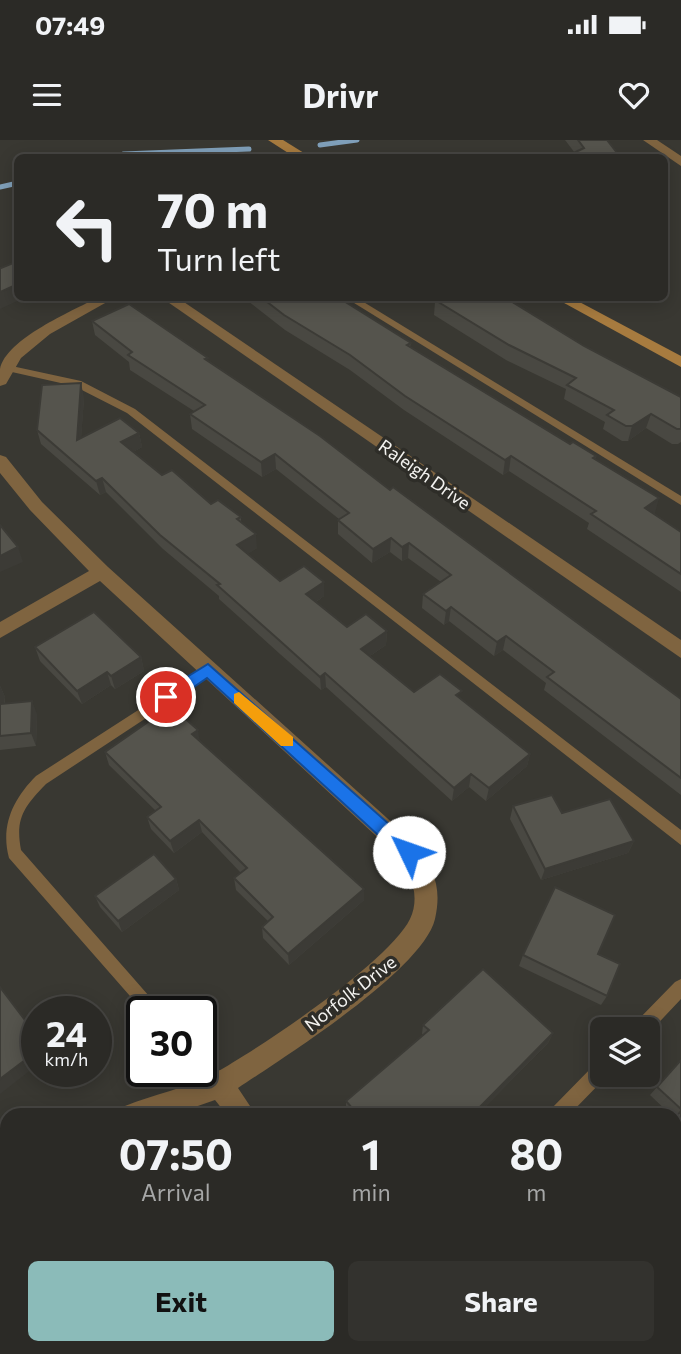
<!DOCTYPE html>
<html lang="en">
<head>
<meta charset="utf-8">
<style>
	body { margin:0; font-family:Commissioner,sans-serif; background:#33322e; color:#f1f3f6; height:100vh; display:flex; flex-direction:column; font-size:26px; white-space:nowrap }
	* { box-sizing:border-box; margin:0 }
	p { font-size:23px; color:#a6a7a7 }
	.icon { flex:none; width:38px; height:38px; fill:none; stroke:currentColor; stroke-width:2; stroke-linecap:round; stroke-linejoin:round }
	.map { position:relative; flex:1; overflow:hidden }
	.sheet { position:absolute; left:0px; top:968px; width:682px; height:247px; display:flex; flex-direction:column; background:#2b2a26; border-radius:21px 21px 0 0; box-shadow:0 4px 18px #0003,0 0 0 2px #474643 }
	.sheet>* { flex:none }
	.top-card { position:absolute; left:14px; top:14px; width:654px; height:147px; border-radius:10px; box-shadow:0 4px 18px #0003,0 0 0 2px #474643; background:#2b2a26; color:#f1f3f6; overflow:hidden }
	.controls { position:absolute; left:590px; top:877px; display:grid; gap:14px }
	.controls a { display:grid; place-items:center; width:70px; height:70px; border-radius:10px; background:#2b2a26; box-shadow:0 4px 18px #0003,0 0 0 2px #474643; font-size:35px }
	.speed { position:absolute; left:21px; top:856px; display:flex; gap:14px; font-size:35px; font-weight:700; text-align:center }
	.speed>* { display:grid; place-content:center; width:91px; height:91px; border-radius:50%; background:#2b2a26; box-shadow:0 4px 18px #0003,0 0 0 2px #474643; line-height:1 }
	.speed small { font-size:18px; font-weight:400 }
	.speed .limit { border:4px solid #111; border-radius:10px; background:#fff; color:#111 }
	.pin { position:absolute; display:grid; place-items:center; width:60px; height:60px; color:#fff; margin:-30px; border:4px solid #fff; border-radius:50%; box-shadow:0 2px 7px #0007 }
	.me { position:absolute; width:77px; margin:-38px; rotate:312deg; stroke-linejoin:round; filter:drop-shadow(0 0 5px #0008) }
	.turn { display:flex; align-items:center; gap:24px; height:147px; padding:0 28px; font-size:32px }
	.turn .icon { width:91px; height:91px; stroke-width:2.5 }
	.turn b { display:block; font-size:49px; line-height:60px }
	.eta { display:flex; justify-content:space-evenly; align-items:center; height:119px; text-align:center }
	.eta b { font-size:42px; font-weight:700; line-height:49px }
	.button { display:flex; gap:14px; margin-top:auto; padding:14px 28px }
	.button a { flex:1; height:80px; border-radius:10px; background:#8bbbb9; color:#111; font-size:28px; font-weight:700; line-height:80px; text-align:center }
	.button a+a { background:#33322e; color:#f1f3f6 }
	.status { display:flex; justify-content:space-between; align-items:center; height:49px; padding:0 35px; background:#2b2a26; direction:ltr }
	.status svg { height:19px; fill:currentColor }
	header { display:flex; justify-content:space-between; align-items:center; height:91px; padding:0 28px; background:#2b2a26; font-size:32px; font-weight:700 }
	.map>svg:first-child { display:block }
</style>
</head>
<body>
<div class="status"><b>07:49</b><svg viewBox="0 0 49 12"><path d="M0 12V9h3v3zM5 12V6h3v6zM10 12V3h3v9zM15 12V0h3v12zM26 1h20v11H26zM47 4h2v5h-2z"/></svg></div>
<header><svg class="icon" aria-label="menu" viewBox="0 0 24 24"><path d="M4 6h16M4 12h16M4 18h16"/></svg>Drivr<svg class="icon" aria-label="heart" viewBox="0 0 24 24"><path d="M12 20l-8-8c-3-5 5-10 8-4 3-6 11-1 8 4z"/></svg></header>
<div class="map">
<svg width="681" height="1214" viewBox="0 0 681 1214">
	<rect width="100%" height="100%" fill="#393832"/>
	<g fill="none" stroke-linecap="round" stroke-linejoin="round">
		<g stroke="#80a0ba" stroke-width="5">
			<polyline points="320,5 357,0"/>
			<polyline points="123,18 123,14 249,9"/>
			<polyline points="0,47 18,43"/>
		</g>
		<g fill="#7f6440" fill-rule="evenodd">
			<polygon points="346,158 357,158 681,356 681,365"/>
			<polygon points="7,225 81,241 135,269 681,690 681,705 127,273 74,246 3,230 2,228"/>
			<path d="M208 525 213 526 215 530 213 534 46 644C24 667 15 678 21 710L163 872H144L9 718C0 685 14 658 36 636Z"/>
			<polygon points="681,839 681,859 648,894 648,889 633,889 635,883 675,842"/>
			<path d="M201 916C212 920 224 934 229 945L226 951 220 954 214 951 196 931H201Z"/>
			<polygon points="602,920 602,934 608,935 569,975 548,975 551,969 596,923"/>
			<polygon points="0,1179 7,1182 7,1208 21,1208 24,1214 3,1214 0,1209"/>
		</g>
		<g fill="#7f6440" fill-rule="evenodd">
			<polygon points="643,0 657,0 681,16 681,26"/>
			<path d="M97 158H114L50 194 21 218 6 244 0 246C0 241 0 234 0 229 6 199 72 171 97 158Z"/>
			<polygon points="162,158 178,158 681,500 681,518"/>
			<path d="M0 315 6 317 42 362 108 427 417 705C434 731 442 747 435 779 423 830 283 918 238 948L256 975H227L215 960 172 975H121L125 966C154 954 188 948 215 933 260 908 389 822 410 779 420 758 412 736 401 719L100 441 0 498V482L89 431 30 370 0 333Z"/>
			<polygon points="7,1036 7,1067 0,1070 0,1039"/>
			<polygon points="415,1208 447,1208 450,1214 418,1214"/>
		</g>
		<g fill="#a77b3f" fill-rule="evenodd">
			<polygon points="268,0 283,0 312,18 296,18"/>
			<polygon points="555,158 572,158 681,216 681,227"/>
		</g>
	</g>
	<g fill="#494842">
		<polygon points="565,0 607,0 575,13"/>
		<polygon points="244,158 339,158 411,203 410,207 570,304 596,316 595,319 655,373 654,374 681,392 681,452 587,389 589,383 509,331 503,335 404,270 350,230 285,190"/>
		<polygon points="428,158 506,158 584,206 681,257 681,302 678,304 672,304 646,288 628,301 622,301 603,289 605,282 564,259 566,249 506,220 434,175 435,162"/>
		<polygon points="92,181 209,222 390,350 681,559 681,655 544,550 546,543 503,510 494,516 449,481 444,485 422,468 423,454 441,442 408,418 402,421 390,412 372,423 338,394 338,380 339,379 276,329 262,337 192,289 190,274 194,271 130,230 129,222 95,195"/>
		<polygon points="84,258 81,298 139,293 142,307 133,312 162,335 211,364 241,377 241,382 257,408 247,414 280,441 324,456 316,462 347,487 387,491 386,505 370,516 414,552 461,559 530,614 527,626 486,661 469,647 452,661 326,547 321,550 280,514 219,459 219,456 163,409 106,352 100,355 41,304 37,290"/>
		<polygon points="35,507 141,517 144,531 115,549 111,545 82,564 40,521"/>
		<polygon points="0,546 5,557 5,564 37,574 36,606 0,610"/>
		<polygon points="200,601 364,760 289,825 263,798 262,787 268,781 236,750 234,738 241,733 202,692 174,713 151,689 147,677 156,671 109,625 105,612"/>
		<polygon points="513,666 634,701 628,713 541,740 510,679"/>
		<polygon points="176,739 179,750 122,792 100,767 95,756"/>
		<polygon points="598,814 607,856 601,865 519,826 523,815"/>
		<polygon points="423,885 553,893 548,903 477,975 351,975 346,969 346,961 423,895 422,894"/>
		<polygon points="681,920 681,1116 676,1123 676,975 671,975 650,955"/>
		<polygon points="541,1208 598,1208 592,1214 546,1214"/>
	</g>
	<g fill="#3c3b36">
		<polygon points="18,144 18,158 24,158 0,169 0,152"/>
		<polygon points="81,243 84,258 80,315 77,300"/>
		<polygon points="651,274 646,288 628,301 632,286"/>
		<polygon points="139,293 142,307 124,317 121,302"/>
		<polygon points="275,314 276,329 262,337 261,322"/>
		<polygon points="511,316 509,331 503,335 505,320"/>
		<polygon points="102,338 106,352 100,355 96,341"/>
		<polygon points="659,358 655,373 641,382 645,368"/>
		<polygon points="256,394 257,408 239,420 237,405"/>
		<polygon points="391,398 390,412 372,423 373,409"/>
		<polygon points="409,403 408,418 402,421 402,407"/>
		<polygon points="18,407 23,422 0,432 0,416"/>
		<polygon points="324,442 324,456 307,468 306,454"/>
		<polygon points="451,467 449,481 444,485 446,471"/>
		<polygon points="387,491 386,505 361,522 361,509"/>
		<polygon points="506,496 503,510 494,516 497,502"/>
		<polygon points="141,517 144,531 115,549 111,536"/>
		<polygon points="107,532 111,545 82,564 77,551"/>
		<polygon points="325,533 326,547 321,550 320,537"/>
		<polygon points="0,546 5,557 3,578 0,570"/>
		<polygon points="32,561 37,574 36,606 31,593"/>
		<polygon points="198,590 200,603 192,594"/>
		<polygon points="530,614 527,626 486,661 489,648"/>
		<polygon points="471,634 469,647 452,661 454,648"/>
		<polygon points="199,680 202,692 174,713 170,701"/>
		<polygon points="634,701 628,713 541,740 545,729"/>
		<polygon points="176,739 179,750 122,792 118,781"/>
		<polygon points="364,749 364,760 289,825 288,814"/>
		<polygon points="553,893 548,903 477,975 472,975"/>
		<polygon points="37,911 37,925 0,954 0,939"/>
	</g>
	<g fill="#55544d" stroke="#3c3b36" stroke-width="2">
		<polygon points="578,0 607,0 621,18 565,17 584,8"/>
		<polygon points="18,121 18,144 0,152 0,128 1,128"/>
		<polygon points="262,158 339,158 411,203 407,205 570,304 573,302 596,316 593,318 659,358 645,368 681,392 681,434 591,374 596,371 511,316 505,320 405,256 350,215 284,175"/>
		<polygon points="440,158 506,158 584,206 681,257 681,289 677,289 651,274 632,286 626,286 607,275 614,270 567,245 576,238 509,205 435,160"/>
		<polygon points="129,164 208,218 205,219 320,296 390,350 393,347 681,559 681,638 547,537 554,532 506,496 497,502 451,467 446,471 423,454 451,435 409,403 402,407 391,398 373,409 338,380 349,373 275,314 261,322 190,274 205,265 128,215 132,212 92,181"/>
		<polygon points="81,243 77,300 120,278 139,293 121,302 162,335 172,330 211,364 218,360 241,377 237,379 256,394 237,405 280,441 304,426 324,442 306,454 347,487 366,474 387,491 361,509 414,552 440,534 462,551 456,555 530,614 489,648 471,634 454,648 325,533 320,537 279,500 217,445 220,444 160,395 102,338 96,341 37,290 42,245"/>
		<polygon points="0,385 18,407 0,416"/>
		<polygon points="94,472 141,517 111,536 107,532 77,551 35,507"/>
		<polygon points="32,561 31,593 0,596 0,564"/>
		<polygon points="171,566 198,590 192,594 364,749 288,814 262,787 273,777 234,738 247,728 199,680 170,701 147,677 161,667 105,612"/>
		<polygon points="552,655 562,673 610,659 634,701 545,729 513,666"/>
		<polygon points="154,714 176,739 118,781 95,756"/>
		<polygon points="555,747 615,775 598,814 620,824 607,856 523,815"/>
		<polygon points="483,829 553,893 472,975 358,975 346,961 429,890 423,885"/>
		<polygon points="0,847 37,896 37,911 0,939"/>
		<polygon points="681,920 681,969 657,947"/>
		<polygon points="681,971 681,1116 676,1123 676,977"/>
		<polygon points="154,1208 298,1208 303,1214 159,1214"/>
		<polygon points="548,1208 598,1208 592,1214 554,1214"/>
	</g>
	<polygon fill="#1a73e8" stroke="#114b97" stroke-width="2" points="208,524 415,707 417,712 415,718 403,718 207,538 172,562 161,562 161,553"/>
	<polygon fill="#f59e0b" points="239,552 293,597 293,606 281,606 234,563 234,554"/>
	<g text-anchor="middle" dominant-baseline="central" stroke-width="7" stroke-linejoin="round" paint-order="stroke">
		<g font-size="18" fill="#f4f3f0" stroke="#2e2d28">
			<text transform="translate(425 334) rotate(35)">Raleigh Drive</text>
			<text transform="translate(350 853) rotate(-38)">Norfolk Drive</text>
		</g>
	</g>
</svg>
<div class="controls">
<a><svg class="icon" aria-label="layers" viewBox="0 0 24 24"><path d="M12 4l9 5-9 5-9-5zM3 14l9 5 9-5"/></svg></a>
</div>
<div class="speed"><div>24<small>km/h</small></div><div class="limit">30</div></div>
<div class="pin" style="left:166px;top:557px;background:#d93025"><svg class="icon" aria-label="arrive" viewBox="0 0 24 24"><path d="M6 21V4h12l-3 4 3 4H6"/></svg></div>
<svg class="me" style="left:409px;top:712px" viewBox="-20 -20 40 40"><circle r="19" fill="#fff"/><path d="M0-13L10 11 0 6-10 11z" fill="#1a73e8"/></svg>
<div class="top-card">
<div class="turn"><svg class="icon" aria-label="left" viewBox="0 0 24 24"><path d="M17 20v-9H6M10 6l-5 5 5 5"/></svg><div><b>70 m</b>Turn left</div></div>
</div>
<section class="sheet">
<div class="eta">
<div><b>07:50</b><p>Arrival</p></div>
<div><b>1</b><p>min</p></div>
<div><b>80</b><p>m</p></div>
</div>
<div class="button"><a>Exit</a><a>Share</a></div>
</section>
</div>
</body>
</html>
